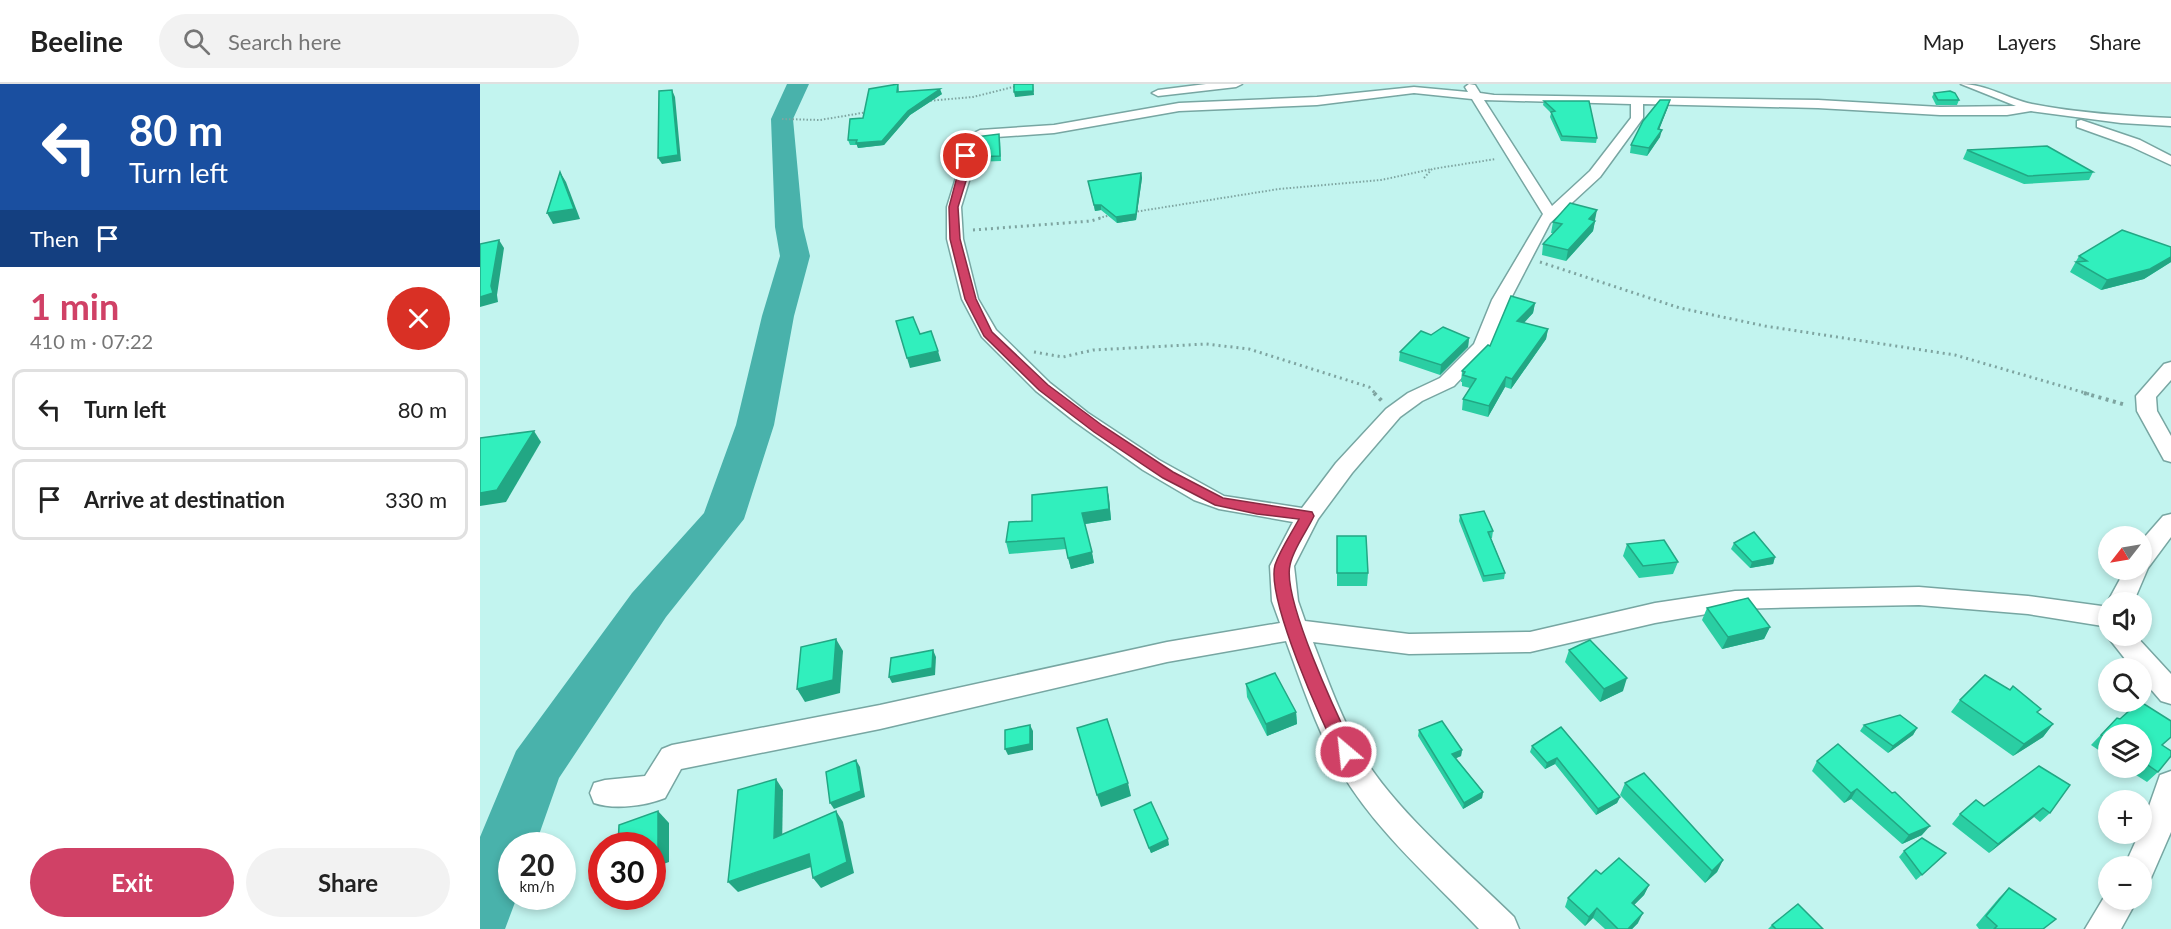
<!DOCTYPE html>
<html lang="en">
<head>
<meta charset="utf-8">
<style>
	body { margin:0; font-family:Lato,sans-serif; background:#f2f2f2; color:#222; height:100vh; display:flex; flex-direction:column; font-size:22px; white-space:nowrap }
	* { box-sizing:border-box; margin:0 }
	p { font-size:20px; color:#767676 }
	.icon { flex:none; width:33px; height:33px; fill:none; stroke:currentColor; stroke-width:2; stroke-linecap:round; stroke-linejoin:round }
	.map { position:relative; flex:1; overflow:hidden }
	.sheet { display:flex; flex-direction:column; background:#fff; width:480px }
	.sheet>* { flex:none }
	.guide { background:#1a4fa0; color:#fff; overflow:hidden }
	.needle { width:39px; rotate:239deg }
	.buttons { position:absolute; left:1618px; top:442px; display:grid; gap:12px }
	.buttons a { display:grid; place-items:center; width:54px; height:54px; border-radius:50%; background:#fff; box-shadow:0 3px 9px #0003; font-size:30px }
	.speed { position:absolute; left:18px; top:748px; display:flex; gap:12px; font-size:30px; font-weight:700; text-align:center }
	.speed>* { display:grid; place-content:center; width:78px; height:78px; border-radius:50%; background:#fff; box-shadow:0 3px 9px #0003; line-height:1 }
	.speed small { font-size:15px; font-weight:400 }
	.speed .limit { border:9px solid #d22; background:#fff; color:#111 }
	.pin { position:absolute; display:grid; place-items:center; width:51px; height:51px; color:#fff; margin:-26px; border:3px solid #fff; border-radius:50%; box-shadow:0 2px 6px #0007 }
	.me { position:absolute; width:66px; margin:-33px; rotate:332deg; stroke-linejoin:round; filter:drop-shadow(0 0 4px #0008) }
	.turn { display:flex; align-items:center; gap:21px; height:126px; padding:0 30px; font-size:27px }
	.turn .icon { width:78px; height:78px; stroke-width:2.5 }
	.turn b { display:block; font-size:42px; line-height:51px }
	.then { display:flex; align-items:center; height:57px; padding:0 30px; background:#0003; gap:12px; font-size:22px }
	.round { display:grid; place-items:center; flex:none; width:63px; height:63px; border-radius:32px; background:#f2f2f2 }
	.head { display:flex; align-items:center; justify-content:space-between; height:102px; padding:0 30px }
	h1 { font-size:36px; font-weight:700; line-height:45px; color:#d04166 }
	.cta { display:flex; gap:12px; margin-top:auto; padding:12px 30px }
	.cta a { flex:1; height:69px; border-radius:36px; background:#d04166; color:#fff; font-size:24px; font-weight:700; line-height:69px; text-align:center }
	.cta a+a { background:#f2f2f2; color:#222 }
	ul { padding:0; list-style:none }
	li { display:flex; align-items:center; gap:18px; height:81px; margin:0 12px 9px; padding:0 18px; border:3px solid #e0e0e0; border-radius:12px }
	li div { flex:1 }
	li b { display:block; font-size:22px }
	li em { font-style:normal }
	header { display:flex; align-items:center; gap:36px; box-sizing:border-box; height:84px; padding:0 30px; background:#fff; border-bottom:2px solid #e0e0e0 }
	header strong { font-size:28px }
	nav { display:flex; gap:33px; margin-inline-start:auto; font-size:21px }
	.search { width:420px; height:54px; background:#f2f2f2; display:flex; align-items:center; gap:15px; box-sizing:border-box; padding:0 21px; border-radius:33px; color:#767676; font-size:22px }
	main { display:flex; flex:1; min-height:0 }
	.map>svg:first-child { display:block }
</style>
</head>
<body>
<header>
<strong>Beeline</strong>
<div class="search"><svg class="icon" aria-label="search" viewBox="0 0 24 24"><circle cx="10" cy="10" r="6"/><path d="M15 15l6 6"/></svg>Search here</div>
<nav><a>Map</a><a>Layers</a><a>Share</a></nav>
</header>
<main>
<section class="sheet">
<div class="guide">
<div class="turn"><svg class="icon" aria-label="left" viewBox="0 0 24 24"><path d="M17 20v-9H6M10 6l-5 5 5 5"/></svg><div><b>80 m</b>Turn left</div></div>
<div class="then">Then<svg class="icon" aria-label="arrive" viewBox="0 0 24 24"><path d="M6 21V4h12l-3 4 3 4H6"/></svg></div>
</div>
<div class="head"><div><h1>1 min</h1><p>410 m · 07:22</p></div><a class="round" style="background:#d93025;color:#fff"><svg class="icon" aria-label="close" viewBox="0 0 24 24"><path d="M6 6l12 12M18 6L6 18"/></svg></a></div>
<ul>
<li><svg class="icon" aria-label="left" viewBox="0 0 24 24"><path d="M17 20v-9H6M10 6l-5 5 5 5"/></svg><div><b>Turn left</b></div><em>80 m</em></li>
<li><svg class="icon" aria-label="arrive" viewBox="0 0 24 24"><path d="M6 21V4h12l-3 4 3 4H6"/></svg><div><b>Arrive at destination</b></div><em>330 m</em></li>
</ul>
<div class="cta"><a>Exit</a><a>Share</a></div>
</section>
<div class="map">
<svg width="1691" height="845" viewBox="0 0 1691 845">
	<rect width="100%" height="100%" fill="#c2f4ef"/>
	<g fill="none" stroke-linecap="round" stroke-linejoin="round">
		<polygon fill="#49b2ab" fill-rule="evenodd" points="307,0 329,0 313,35 323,143 330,172 314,232 294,341 264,435 186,533 79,694 55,762 32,762 32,813 37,813 25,845 0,845 0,753 36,667 152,509 224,429 256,341 282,232 300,172 295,143 291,35"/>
		<defs>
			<g id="minor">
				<polygon points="726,0 762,0 756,3 678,12 672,9 678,6"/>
				<path d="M989 0 995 1 1000 9 1014 11 1338 16 1460 23 1536 22 1481 0C1507 0 1528 15 1552 20 1597 29 1645 32 1691 34V42L1641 39 1551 27 1527 31H1460L1338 24 1163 20V34L1120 93 1070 139 1030 216 1008 266 974 302 942 317 920 333 872 389 838 435 814 482 818 517 825 537 929 550 1050 548 1175 519 1255 507 1439 503 1548 512 1629 523V543L1548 530 1439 521 1331 523 1255 525 1175 539 1050 568 929 570 833 558C848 597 862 636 883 672 916 727 987 787 1034 833L1039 845H999C953 796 898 749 863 691 838 650 823 603 806 557L687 578 400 645 201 685 185 714C165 722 134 726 114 719L110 709 114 699 125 696 165 692 182 665 192 661 400 621 687 558 800 539 792 517 790 482 813 438 739 425 714 416 663 386 594 337 556 307 502 253 482 215 467 155V123L479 84 482 55 500 46 574 41 699 19 837 13 934 3 988 8 985 3ZM934 9 992 15 1063 130 1012 216 994 260 960 294 928 309 906 325 856 379 822 424 744 412 679 376 608 329 570 299 516 246 498 215 483 155 481 123 493 84 494 57 502 54 574 49 699 27 837 21ZM1004 16 1151 20V34L1110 87 1072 122Z"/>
				<polygon points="1601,36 1660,56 1691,72 1691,81 1650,62 1597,43 1597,37"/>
				<polygon points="1691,278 1691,296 1676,313 1677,327 1691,352 1691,378 1684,376 1657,327 1656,312 1684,280"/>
				<polygon points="1691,430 1691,453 1668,484 1653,519 1629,519 1629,522 1627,519 1645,486 1662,486 1662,456 1683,432"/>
				<polygon points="1629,548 1629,552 1656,552 1691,590 1691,620 1681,617 1662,595 1662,585 1653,585 1627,552"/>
				<polygon points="1691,687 1691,748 1671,794 1662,798 1662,783 1644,783 1659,750 1662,750 1662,742 1680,691"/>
				<polygon points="1629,805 1629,816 1657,816 1641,845 1605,845"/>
			</g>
		</defs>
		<use href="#minor" stroke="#77a6a2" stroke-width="3"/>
		<g stroke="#7ea4a0" stroke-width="2" stroke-dasharray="1.5 2" stroke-linecap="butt">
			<polyline points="447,17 493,13 545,0"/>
			<polyline points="302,35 340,36 388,28"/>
			<polyline points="944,94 952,85 1016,75"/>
			<polyline points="654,128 799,105 901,96 952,85"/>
			<polyline points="619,134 631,131"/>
		</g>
		<g stroke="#7ea4a0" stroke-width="3" stroke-dasharray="2 4" stroke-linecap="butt">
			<polyline points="493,146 611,137 624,133"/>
			<polyline points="1060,178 1200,224 1285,242 1475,271 1609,310"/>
			<polyline points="554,268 583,273 613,266 726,260 769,265 889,303 896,310"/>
		</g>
		<g stroke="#7ea4a0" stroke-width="4" stroke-dasharray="3 4.5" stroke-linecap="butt">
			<polyline points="894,309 902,317"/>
			<polyline points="1604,309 1646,321"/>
		</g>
		<use href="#minor" fill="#fff" fill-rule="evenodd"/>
	</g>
	<g fill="#2acea3">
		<polygon points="418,0 419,5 419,8 462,10 430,31 404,61 378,64 377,61 370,61 368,56 383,34"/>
		<polygon points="1454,9 1479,16 1477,21 1456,21 1452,13"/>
		<polygon points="1190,16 1188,23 1179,46 1180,53 1167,72 1150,69 1151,61"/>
		<polygon points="1064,17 1117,54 1116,59 1081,57 1070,33 1071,29 1063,21"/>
		<polygon points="520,55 521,77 495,78 494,73"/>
		<polygon points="1487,66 1613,88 1609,96 1544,100 1483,75"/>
		<polygon points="661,89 662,94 656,136 637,139 621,126 615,127 608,97"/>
		<polygon points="1115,137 1113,147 1086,177 1062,171 1063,160 1074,149 1071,149 1073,138"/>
		<polygon points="1691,163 1691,178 1664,195 1621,206 1590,188 1599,172"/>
		<polygon points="1055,219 1053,229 1044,239 1068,245 1066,255 1031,305 1025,303 1008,333 982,326 983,315 990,304 982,302 982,298 981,298 982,287"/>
		<polygon points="951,251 989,254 988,263 960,291 919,277 920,268"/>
		<polygon points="627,403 629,414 631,436 605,440 614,479 591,485 586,465 529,470 526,458 552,437"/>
		<polygon points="980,431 1013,447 1012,454 1011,454 1025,489 1024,495 1003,498 979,437"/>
		<polygon points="857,452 888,489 887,502 857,502"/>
		<polygon points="1254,459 1295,473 1293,480 1270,484 1251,465"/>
		<polygon points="1147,460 1198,478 1193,490 1159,494 1143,472"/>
		<polygon points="1227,524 1290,543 1284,555 1242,565 1222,536"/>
		<polygon points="1089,566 1143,607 1120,618 1085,578"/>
		<polygon points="766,600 816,628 817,640 787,652 767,613"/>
		<polygon points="1480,616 1558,629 1573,640 1563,653 1533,672 1471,628"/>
		<polygon points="1637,634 1682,662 1678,688 1667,698 1645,684 1662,684 1662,651 1629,651 1629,673 1611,661"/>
		<polygon points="1384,641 1437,644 1433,651 1408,669 1380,647"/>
		<polygon points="1081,643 1140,713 1137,719 1116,731 1075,680 1065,685 1050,668 1052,662"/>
		<polygon points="939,646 982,666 981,672 976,674 1003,708 1002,714 983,725 938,652"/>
		<polygon points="1337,677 1442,751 1422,760 1371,715 1364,719 1332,687"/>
		<polygon points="1559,682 1570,729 1560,738 1554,733 1509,769 1472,740 1480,730 1504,722"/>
		<polygon points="1145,699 1243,776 1237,788 1225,799 1140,711"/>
		<polygon points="654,726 689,761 671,769"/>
		<polygon points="1424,767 1460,775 1436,796 1419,773"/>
		<polygon points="1121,790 1169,801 1164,811 1154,821 1158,839 1152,845 1125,845 1113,834 1105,842 1085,823 1088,814"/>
		<polygon points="1529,804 1564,845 1499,845 1496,841 1519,814"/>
		<polygon points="1292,841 1343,845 1288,845"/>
	</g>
	<g fill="#22a784">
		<polygon points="553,0 554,11 535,13 534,8"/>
		<polygon points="460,5 462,10 430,31 404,61 378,64 376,59"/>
		<polygon points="192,6 195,13 201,77 182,80 178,74"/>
		<polygon points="1190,16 1188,23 1176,53 1178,45"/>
		<polygon points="1182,46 1180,53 1167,72 1169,64"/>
		<polygon points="80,88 86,98 100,135 73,140 67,129"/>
		<polygon points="661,89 662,94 656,136 637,139 636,133"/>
		<polygon points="614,121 621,121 621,126 615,127"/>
		<polygon points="1117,126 1115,136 1107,146 1109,135"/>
		<polygon points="1115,137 1113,147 1086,177 1088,166"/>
		<polygon points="19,156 24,164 17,211 18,218 0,223 0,213 11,202"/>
		<polygon points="1691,173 1691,178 1664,195 1621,206 1627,196"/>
		<polygon points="1055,219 1053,229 1036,247 1037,237"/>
		<polygon points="1068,245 1066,255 1031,305 1032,295"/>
		<polygon points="989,254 988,263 960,291 961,281"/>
		<polygon points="458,267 461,277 430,284 427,274"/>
		<polygon points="1026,293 1025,303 1008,333 1009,322"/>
		<polygon points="54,347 61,358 26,418 0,422 0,409"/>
		<polygon points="627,403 629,414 631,436 605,440 602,429"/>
		<polygon points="612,468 614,479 591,485 588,474"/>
		<polygon points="1295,473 1293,480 1270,484 1272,478"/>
		<polygon points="1290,543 1284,555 1242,565 1248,553"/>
		<polygon points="356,555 363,567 360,609 325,618 317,605"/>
		<polygon points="453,566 456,573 455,591 412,599 409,593"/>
		<polygon points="1147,594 1143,607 1120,618 1124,605"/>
		<polygon points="816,628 817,640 787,652 786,640"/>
		<polygon points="1573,640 1563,653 1533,672 1544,660"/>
		<polygon points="550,641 553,647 553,666 528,671 525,665"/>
		<polygon points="1437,644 1433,651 1408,669 1413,662"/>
		<polygon points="982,666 981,672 972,676 972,670"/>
		<polygon points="1077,674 1075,680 1065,685 1067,679"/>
		<polygon points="376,676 380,683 385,713 354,725 350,719"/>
		<polygon points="296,695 303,706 302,765 294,754"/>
		<polygon points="648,699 651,712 621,723 617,711"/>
		<polygon points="1377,705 1371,715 1364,719 1371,709"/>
		<polygon points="1003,708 1002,714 983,725 984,719"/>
		<polygon points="1140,713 1137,719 1116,731 1118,725"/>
		<polygon points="1563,724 1554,733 1509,769 1518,760"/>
		<polygon points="178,727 189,739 189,778 172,784 172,768"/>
		<polygon points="356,727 363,738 374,789 341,804 333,794"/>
		<polygon points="1450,742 1442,751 1422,760 1429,751"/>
		<polygon points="688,755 689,761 671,769 669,764"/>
		<polygon points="329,770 337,781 258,808 248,798"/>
		<polygon points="1243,776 1237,788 1225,799 1232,787"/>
		<polygon points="1169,801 1164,811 1147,828 1152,819"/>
		<polygon points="1117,824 1113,834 1105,842 1109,833"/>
		<polygon points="1163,829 1158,839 1152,845 1148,845"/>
	</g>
	<g fill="#31efbd" stroke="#22a784" stroke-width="1.5">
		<polygon points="418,0 417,8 460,5 428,27 402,57 376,59 377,56 368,56 370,35 383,34 389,5"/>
		<polygon points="534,0 553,0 553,7 534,8"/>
		<polygon points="192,6 198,71 178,74 179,7"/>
		<polygon points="1470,7 1475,9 1479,16 1458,16 1454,9"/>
		<polygon points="1180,16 1190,16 1178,45 1182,46 1169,64 1151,61 1163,37"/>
		<polygon points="1064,17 1109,17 1117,54 1082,52 1071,28 1075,27"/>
		<polygon points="519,50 520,72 494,73 496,53"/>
		<polygon points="1567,62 1613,88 1548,92 1487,66"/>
		<polygon points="80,88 94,125 67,129"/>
		<polygon points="661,89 656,130 636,133 621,121 614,121 608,97"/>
		<polygon points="1090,119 1117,126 1109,135 1115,137 1088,166 1063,160 1082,140 1073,138"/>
		<polygon points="1642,146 1691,163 1691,173 1670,185 1627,196 1596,178 1607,177 1599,172"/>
		<polygon points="19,156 11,202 13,209 0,213 0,160"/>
		<polygon points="1031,212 1055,219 1037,237 1068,245 1032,295 1026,293 1009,322 983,315 996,295 983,291 985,288 982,287 1008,261 1010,262"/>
		<polygon points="433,233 440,250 451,247 458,267 427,274 416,237"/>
		<polygon points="963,243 989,254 961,281 920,268 941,247 951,251"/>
		<polygon points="54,347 17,406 0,409 0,354"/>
		<polygon points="627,403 629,425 602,429 612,468 588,474 584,454 526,458 529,438 552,437 552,411"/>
		<polygon points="1004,427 1013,447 1008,448 1025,489 1004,492 980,431"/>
		<polygon points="1274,448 1295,473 1272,478 1254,459"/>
		<polygon points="857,452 886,452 888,489 857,489"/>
		<polygon points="1184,456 1198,478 1163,482 1147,460"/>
		<polygon points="1268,514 1290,543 1248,553 1227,524"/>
		<polygon points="356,555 353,596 317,605 321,563"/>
		<polygon points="1110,556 1147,594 1124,605 1089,566"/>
		<polygon points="453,566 452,584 409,593 411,574"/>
		<polygon points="795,589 816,628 786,640 766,600"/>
		<polygon points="1505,591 1530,606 1533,602 1561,625 1557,628 1573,640 1544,660 1480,616"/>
		<polygon points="1659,618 1661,618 1691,637 1691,653 1682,661 1691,667 1691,672 1678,688 1662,677 1662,651 1629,651 1629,656 1621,651 1637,634 1640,635"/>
		<polygon points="1420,631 1437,644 1413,662 1384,641"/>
		<polygon points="627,635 648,699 617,711 597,644"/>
		<polygon points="962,637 982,666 972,670 1003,708 984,719 939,646"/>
		<polygon points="550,641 550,660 525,665 525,646"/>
		<polygon points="1081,643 1140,713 1118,725 1077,674 1067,679 1052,662"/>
		<polygon points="1358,660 1412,709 1415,708 1450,742 1429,751 1377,705 1371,709 1337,677"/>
		<polygon points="376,676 381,707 350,719 346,688"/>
		<polygon points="1559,682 1590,701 1570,729 1563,724 1518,760 1480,730 1496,716 1504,722"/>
		<polygon points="1164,689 1243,776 1232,787 1145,699"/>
		<polygon points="296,695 294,754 356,727 367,778 333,794 329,770 248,798 258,706"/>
		<polygon points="671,718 688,755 669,764 654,726"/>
		<polygon points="178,727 178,766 172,768 172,762 138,762 139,741"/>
		<polygon points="1442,754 1466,769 1442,791 1424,767"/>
		<polygon points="1139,774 1169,801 1152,819 1163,829 1148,845 1138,845 1117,824 1109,833 1088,814 1116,786 1121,790"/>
		<polygon points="1529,804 1576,835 1563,845 1514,845 1517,842 1506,832"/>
		<polygon points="1318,820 1343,845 1296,845 1292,841"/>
	</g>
	<path fill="#d04166" stroke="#872a42" stroke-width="1.5" d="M483 70 490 72V84L478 123 480 155 496 215 512 248 568 301 623 342 693 388 743 414 832 428 834 432C827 447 813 465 810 481 802 515 858 633 875 668L872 673 866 675 860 673C842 640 786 514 795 481 800 466 811 450 819 435L777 430 735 421 683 394 614 348 559 306 504 252 485 215 470 155 469 123Z"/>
</svg>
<div class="buttons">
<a><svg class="needle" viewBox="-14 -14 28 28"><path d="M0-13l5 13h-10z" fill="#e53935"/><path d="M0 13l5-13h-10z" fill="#767676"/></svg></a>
<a><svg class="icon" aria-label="sound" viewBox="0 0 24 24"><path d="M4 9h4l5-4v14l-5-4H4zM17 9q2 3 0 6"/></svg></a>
<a><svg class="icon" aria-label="search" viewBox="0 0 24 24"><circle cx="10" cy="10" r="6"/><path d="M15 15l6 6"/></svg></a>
<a><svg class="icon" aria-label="layers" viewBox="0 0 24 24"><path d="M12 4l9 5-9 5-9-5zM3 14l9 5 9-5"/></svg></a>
<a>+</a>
<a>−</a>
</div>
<div class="speed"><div>20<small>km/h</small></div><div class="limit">30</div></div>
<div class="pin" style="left:486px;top:72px;background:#d93025"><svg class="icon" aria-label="arrive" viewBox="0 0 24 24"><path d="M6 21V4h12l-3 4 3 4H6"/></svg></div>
<svg class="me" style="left:866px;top:668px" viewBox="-20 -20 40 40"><circle r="17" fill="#d04166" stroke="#fff" stroke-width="3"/><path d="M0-11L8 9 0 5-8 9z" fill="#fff"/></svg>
</div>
</main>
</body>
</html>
